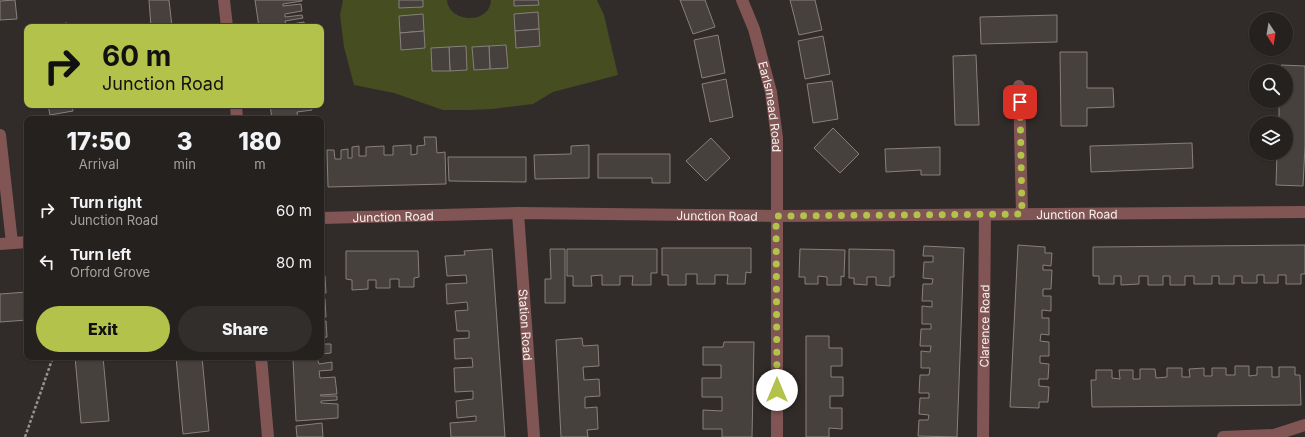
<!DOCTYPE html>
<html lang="en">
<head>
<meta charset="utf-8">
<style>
	body { margin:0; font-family:Inter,sans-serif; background:#312e2c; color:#f1f3f6; height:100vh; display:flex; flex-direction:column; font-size:15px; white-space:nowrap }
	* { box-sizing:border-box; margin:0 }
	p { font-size:13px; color:#a3a3a4 }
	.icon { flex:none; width:22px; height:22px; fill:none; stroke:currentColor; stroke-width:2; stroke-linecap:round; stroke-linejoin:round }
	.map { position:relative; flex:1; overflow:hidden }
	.panel { position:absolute; left:24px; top:116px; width:300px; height:244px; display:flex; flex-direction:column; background:#25211f; border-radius:8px; box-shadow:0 1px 3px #0004,0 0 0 1px #423e3d }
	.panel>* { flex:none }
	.banner { position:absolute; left:24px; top:24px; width:300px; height:84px; border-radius:8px; box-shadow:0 1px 3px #0004,0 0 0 1px #423e3d; background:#b3c24b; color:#111; overflow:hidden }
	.needle { width:26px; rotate:168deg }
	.controls { position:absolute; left:1249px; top:12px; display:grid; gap:8px }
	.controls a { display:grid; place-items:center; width:44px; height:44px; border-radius:50%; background:#25211f; box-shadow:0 1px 3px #0004,0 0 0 1px #423e3d; font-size:20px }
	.pin { position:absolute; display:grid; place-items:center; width:34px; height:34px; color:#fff; margin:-17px; border-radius:8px; box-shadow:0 2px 6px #0006 }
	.me { position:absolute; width:44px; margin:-22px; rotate:0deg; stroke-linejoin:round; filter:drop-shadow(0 0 3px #0008) }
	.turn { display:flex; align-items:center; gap:14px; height:84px; padding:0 12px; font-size:18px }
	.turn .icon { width:52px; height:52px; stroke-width:2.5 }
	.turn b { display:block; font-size:28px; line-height:34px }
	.eta { display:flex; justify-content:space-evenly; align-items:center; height:68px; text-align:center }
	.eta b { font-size:24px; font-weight:800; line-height:28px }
	.action { display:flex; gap:8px; margin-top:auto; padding:8px 12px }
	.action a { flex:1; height:46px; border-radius:24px; background:#b3c24b; color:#111; font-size:16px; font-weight:800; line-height:46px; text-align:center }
	.action a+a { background:#312e2c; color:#f1f3f6 }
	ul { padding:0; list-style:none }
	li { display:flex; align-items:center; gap:12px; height:52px; padding:0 12px }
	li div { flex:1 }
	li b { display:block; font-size:15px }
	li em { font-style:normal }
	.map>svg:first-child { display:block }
</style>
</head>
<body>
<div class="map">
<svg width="1305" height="437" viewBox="0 0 1305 437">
	<rect width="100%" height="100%" fill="#312c29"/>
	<path fill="#454d21" d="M343 0H447C449 23 490 25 491 0H597L604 15 618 75 553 92 533 104 492 109 470 110H443L394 93 354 85 344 47 340 15Z"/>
	<g fill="#47413e" stroke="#87807d">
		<polygon points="15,0 17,19 0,20 0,1"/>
		<polygon points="149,0 169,0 172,27 151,27"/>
		<polygon points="255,0 302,0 302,1 283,4 283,6 301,4 302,11 285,14 285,17 302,15 303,18 285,21 286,25 304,22 305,27 259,27"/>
		<polygon points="399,0 423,0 423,7 399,8"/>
		<polygon points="514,0 538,0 539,5 514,6"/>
		<polygon points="680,0 705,0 715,27 693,34"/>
		<polygon points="790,0 815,0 822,30 799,35"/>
		<polygon points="538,12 539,29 515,31 514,14"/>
		<polygon points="423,14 424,31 400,33 399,16"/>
		<polygon points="1057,15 1057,42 981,44 980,17"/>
		<polygon points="67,23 68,27 39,27"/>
		<polygon points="539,29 540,46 516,48 515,31"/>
		<polygon points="424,31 425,48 401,50 400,33"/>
		<polygon points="718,35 725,73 702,78 694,40"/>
		<polygon points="823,36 830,74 805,79 798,41"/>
		<polygon points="506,45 508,68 490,69 489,46"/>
		<polygon points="466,46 467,70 450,71 449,47"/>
		<polygon points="489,46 490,69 474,70 472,47"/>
		<polygon points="449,47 450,71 432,71 431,48"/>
		<polygon points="1060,52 1087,52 1087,88 1113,88 1114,107 1087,108 1087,126 1061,126"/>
		<polygon points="976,55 979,125 955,125 953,56"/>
		<polygon points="1281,65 1305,66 1305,146 1303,186 1276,185 1277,153 1286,153 1286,123 1279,123 1279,101 1286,101 1286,71 1281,71"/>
		<polygon points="726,79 733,117 710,122 702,84"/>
		<polygon points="832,81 838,119 813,123 807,84"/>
		<polygon points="48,105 72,105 73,111 50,115"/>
		<polygon points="270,105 311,105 312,110 297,112 298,119 272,119"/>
		<polygon points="833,128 859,154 840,173 814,148"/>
		<polygon points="424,137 436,137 437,153 445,152 446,184 328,187 327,150 334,150 335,159 341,159 341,150 348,149 348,158 352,158 352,147 359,146 359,156 366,156 366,147 384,146 384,155 393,155 393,146 411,145 411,155 417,154 417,146 425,145"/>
		<polygon points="711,138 730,158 706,181 686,161"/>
		<polygon points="1192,143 1193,168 1091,172 1090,146"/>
		<polygon points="589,145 589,178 535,179 534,155 571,154 571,146"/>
		<polygon points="940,147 940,175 921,175 921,170 886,172 885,149"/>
		<polygon points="598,154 670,154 670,183 652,183 652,178 598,178"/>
		<polygon points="448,157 526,157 526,182 449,181"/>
		<polygon points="1018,245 1045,247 1045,253 1052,253 1051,266 1043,265 1043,270 1052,270 1051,289 1043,289 1043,296 1051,296 1051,311 1042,310 1042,318 1049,318 1049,335 1041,334 1040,341 1049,342 1049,356 1040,356 1040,363 1049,364 1048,379 1039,379 1039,386 1049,387 1048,402 1039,402 1039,408 1010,407"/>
		<polygon points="1305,245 1305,274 1301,274 1301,284 1286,284 1286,275 1278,275 1278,283 1264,283 1264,275 1257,275 1257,283 1242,283 1242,276 1234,276 1234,284 1219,284 1219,276 1212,276 1212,284 1194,284 1194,276 1185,276 1185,285 1170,285 1170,276 1163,276 1163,285 1148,285 1148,276 1139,276 1139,284 1121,285 1121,276 1114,276 1114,284 1099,284 1099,276 1093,276 1093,247"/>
		<polygon points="924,246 964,248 957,437 918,436 919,420 928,420 929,415 919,414 920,398 929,398 929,393 919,393 920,375 929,375 930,368 921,368 921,351 930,352 931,346 920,346 921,329 931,329 931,324 922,324 922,306 932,307 932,301 922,301 923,284 932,284 933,279 923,278 924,262 933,262 933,256 923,256"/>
		<polygon points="662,248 751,248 751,273 746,272 745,284 727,284 728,275 715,275 715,284 697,284 697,274 686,274 686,285 668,285 668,275 662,275"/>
		<polygon points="492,249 505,437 451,437 450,423 476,421 476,416 457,418 456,401 473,399 473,391 455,392 454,368 473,367 472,358 455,359 454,339 469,338 469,331 457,331 455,311 468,310 467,302 447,304 446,284 467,283 466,275 447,276 445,256 465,255 464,251"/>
		<polygon points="550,249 565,249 565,303 545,303 545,279 551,279"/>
		<polygon points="567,249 657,249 657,273 651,273 651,285 632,285 633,276 620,276 620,285 602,285 602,275 591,276 592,286 573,286 573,276 567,276"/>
		<polygon points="800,249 845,250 844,277 841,276 841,285 827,285 827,277 818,276 818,284 805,284 805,277 799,277"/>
		<polygon points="849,249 894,250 894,277 890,277 890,286 876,285 876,277 867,277 867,285 854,284 854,278 849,278"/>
		<polygon points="346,251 418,251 419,277 414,278 414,287 399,287 399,279 390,279 390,288 376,288 376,280 368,280 368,289 352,290 352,280 346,279"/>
		<polygon points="325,276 326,293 321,293 321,277"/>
		<polygon points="27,292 27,320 0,322 0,294"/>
		<polygon points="321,299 325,299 326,317 321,317"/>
		<polygon points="326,321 327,337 321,338 321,322"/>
		<polygon points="806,336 829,336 829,348 842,348 842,366 831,366 831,377 843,377 843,396 830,396 830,408 842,408 842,429 829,428 829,437 806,437"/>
		<polygon points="582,338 583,346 598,345 599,366 583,367 584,380 599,379 600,396 585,397 585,408 597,407 598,429 587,430 588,437 561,437 556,340"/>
		<polygon points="724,342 754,342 752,437 722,437 722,429 703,429 703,410 722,411 722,397 702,397 702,378 721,378 721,365 703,365 703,347 723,347"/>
		<polygon points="321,344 331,344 331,353 321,354"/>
		<polygon points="75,357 103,357 109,421 81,423"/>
		<polygon points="176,357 202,357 209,431 183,434"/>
		<polygon points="317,357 319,364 332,362 332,370 319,371 320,378 335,377 337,394 320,395 321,396 337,396 337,400 321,401 321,403 338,404 338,418 296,421 293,359"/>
		<polygon points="1235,366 1249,366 1249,376 1257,375 1257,367 1272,367 1272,377 1279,377 1279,367 1295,367 1295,375 1300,375 1301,405 1092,407 1091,380 1096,380 1096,370 1112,370 1112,378 1120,379 1119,370 1133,370 1133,379 1140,379 1140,369 1155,369 1156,378 1167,377 1167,368 1182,368 1182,377 1190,377 1189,369 1204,368 1204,376 1212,376 1212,368 1226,368 1226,375 1235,375"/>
		<polygon points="322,423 323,437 297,437 296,426"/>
	</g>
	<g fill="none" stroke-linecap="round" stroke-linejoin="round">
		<polyline stroke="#95918e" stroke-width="2.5" stroke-dasharray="3 2" stroke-linecap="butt" points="25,437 53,357"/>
		<g stroke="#805554" stroke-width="12">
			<polyline points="224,0 227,27"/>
			<path id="s1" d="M742 0 754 29 771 92 777 138V437"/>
			<polyline points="1019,86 1022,214"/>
			<polyline points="236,105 237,119"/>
			<polyline points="0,135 12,243"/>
			<path id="s2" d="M518 213 534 437"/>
			<path id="s3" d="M321 218 518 213 776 216 1305 212"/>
			<polyline points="0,244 27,242"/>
			<polyline points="261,357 268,437"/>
			<path id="s4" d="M983 437 985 215"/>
			<polyline points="1223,437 1274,435 1305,425"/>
		</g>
	</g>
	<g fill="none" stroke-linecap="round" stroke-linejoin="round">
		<polyline stroke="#b3c24b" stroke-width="7" stroke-dasharray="0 12.6" points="777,390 776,216 1022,214 1020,102"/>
	</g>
	<g text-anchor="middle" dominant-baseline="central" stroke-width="4" stroke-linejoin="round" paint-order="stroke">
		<g font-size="12" fill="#f6f2f0" stroke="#171514">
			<text stroke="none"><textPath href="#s1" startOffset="111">Earlsmead Road</textPath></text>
			<text stroke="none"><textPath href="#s3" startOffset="756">Junction Road</textPath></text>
			<text stroke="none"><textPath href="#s3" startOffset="72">Junction Road</textPath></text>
			<text stroke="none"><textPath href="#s3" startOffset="396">Junction Road</textPath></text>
			<text stroke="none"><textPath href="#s2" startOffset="112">Station Road</textPath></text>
			<text stroke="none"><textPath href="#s4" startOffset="111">Clarence Road</textPath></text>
		</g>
	</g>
</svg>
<div class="controls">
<a><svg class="needle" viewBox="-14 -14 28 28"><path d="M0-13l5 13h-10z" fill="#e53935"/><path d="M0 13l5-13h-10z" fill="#a3a3a4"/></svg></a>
<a><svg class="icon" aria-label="search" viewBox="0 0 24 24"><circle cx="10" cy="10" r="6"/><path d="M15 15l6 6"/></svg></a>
<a><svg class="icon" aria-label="layers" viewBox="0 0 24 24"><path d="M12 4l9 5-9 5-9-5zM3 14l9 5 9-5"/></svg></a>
</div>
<div class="pin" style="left:1020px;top:102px;background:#d93025"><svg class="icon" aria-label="arrive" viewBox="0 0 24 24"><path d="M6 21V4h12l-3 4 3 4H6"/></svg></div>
<svg class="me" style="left:777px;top:390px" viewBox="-20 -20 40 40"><circle r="19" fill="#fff"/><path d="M0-13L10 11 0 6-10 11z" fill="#b3c24b"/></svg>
<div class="banner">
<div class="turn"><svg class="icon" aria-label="right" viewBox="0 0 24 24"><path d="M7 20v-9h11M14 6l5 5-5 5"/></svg><div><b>60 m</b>Junction Road</div></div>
</div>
<section class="panel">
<div class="eta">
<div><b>17:50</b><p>Arrival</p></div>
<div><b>3</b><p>min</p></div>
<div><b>180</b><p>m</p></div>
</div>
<ul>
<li><svg class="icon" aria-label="right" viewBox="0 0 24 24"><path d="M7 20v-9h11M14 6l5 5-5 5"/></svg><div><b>Turn right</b><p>Junction Road</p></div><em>60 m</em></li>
<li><svg class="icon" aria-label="left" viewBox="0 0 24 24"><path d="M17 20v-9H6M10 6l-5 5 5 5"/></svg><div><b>Turn left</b><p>Orford Grove</p></div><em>80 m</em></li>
</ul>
<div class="action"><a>Exit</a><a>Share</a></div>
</section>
</div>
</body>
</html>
